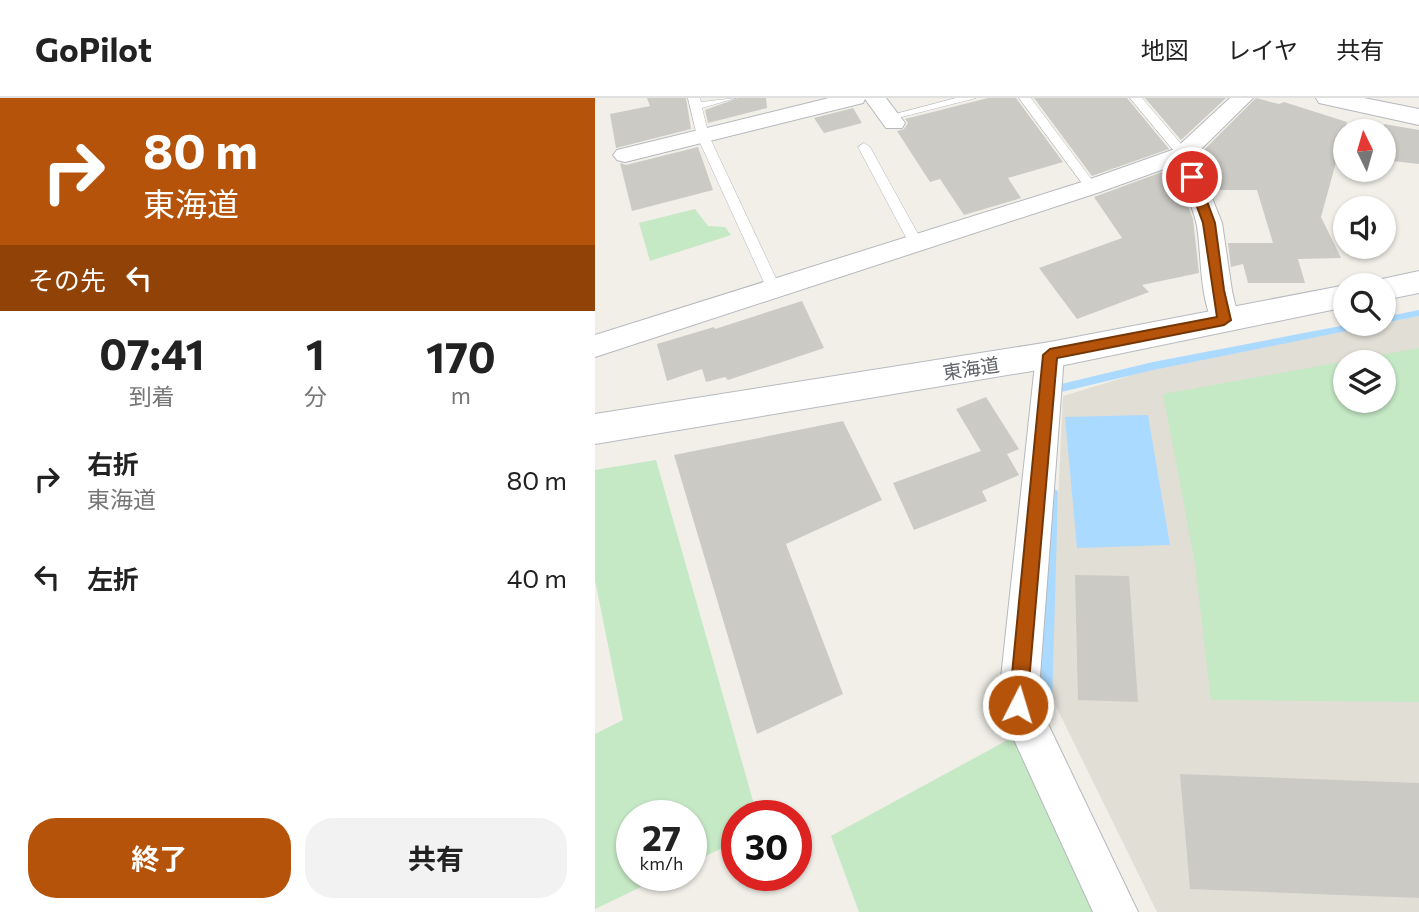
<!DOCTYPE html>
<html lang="ja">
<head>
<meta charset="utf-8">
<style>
	body { margin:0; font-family:Commissioner,"Noto Sans JP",sans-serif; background:#f2f2f2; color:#222; height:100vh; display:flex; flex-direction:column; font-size:26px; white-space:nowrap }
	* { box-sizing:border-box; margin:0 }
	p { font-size:23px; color:#767676 }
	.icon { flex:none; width:38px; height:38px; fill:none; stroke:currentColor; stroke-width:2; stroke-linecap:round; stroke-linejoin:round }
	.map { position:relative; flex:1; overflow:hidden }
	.drawer { display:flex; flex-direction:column; background:#fff; width:595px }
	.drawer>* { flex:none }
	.guide { background:#b45309; color:#fff; overflow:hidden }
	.needle { width:46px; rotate:355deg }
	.fabs { position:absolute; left:738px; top:21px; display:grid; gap:14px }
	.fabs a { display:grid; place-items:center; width:63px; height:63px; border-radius:50%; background:#fff; box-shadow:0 2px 5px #0004; font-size:35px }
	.speed { position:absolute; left:21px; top:702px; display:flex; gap:14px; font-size:35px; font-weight:700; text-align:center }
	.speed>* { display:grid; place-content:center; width:91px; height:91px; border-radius:50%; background:#fff; box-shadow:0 2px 5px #0004; line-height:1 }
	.speed small { font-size:18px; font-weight:400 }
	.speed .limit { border:10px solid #d22; background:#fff; color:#111 }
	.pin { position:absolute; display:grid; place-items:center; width:60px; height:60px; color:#fff; margin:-30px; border:4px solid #fff; border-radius:50%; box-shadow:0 2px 7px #0007 }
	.me { position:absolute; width:77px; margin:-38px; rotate:5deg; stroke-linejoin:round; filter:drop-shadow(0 0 5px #0008) }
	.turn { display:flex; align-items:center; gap:24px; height:147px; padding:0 28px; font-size:32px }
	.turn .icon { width:91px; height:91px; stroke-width:2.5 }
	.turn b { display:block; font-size:49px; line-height:60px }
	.then { display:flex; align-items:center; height:66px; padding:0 28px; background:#0003; gap:14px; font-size:26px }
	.eta { display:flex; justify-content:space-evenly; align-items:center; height:119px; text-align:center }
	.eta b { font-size:42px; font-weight:700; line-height:49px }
	.primary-button { display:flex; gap:14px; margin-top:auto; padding:14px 28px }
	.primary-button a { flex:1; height:80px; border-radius:28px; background:#b45309; color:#fff; font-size:28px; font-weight:700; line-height:80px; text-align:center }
	.primary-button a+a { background:#f2f2f2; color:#222 }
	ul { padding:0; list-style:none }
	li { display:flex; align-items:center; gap:21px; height:98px; padding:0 28px }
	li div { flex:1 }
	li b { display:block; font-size:26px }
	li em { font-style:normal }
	header { display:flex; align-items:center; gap:42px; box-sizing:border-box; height:98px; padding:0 35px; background:#fff; border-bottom:2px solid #e0e0e0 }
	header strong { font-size:33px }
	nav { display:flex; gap:38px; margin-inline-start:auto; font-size:24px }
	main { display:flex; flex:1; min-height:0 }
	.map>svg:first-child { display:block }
</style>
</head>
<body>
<header>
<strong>GoPilot</strong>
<nav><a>地図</a><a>レイヤ</a><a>共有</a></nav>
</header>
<main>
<section class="drawer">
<div class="guide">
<div class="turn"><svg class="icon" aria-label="right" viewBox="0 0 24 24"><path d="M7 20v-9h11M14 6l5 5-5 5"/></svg><div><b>80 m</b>東海道</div></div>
<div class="then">その先<svg class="icon" aria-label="left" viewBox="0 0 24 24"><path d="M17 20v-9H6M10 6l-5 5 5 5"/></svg></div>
</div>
<div class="eta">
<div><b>07:41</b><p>到着</p></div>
<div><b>1</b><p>分</p></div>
<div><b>170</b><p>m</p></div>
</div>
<ul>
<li><svg class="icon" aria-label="right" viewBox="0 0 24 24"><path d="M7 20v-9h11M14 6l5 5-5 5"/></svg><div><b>右折</b><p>東海道</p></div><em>80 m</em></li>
<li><svg class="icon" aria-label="left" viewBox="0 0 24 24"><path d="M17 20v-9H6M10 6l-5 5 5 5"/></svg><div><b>左折</b></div><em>40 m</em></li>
</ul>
<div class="primary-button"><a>終了</a><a>共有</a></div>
</section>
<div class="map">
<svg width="824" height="814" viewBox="0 0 824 814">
	<rect width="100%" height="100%" fill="#f1efe8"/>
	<path fill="#e1ded6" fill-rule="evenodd" d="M824 218V814H562L454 594 468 298 570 267ZM751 264H789V303H751Z"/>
	<g fill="#c5e8c5" fill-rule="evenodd">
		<polygon points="100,111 113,128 130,129 136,137 55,163 44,125"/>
		<path d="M824 250V604L616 602 600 466 568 296ZM751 264H789V303H751Z"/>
		<polygon points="61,362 162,717 142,718 142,743 96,765 96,718 37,718 37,777 71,777 0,811 0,636 28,622 0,482 0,372"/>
		<polygon points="422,637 499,814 264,814 236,738"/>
	</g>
	<polygon fill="#aadaff" points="553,317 575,447 482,450 470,319"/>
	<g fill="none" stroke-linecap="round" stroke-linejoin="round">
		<g fill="#aadaff" fill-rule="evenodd">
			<polygon points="824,212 824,218 789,225 789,219"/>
			<polygon points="756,226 775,226 771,229 558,272 466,294 464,301 461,302 456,298 459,288 462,287 558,264"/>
			<polygon points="458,391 462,392 463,395 457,606 455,610 451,612 447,610 445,606 453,395 454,392"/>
		</g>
	</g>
	<g fill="#cccac5">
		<polygon points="52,0 91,0 96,31 21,50 15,16 55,8"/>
		<polygon points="143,0 171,0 172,10 113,25 110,12"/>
		<polygon points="393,0 421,0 468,64 413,80 426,100 369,117 345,81 335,84 302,33 309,31 313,25 310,21"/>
		<polygon points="439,0 532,0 574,51 497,78"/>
		<polygon points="550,0 631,0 586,42"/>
		<polygon points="661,0 684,6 689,4 752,24 726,119 746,160 703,161 710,185 653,185 648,166 636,169 633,145 678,145 662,92 617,92 603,58"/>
		<polygon points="258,10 267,25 229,35 219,20"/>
		<polygon points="789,26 824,32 824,66 789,62"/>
		<polygon points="103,49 118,92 37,113 25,65 31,67"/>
		<polygon points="578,70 598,121 604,175 547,187 554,194 482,221 444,170 527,140 499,99"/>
		<polygon points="207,203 229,250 133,282 130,279 111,284 107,271 72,283 62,246 119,229 120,231"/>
		<polygon points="391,299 424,351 412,356 424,377 387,393 392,403 319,432 298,385 386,353 361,311"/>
		<polygon points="248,323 287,402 191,446 248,596 162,636 79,357"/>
		<polygon points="480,477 534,478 543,604 483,602"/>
		<polygon points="585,676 824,685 824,800 595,791"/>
	</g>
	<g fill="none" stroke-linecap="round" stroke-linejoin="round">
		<defs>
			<g id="service">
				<polygon points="93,0 105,0 106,4 141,0 107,10 114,38 186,191 184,195 179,196 172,191 102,38"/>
				<polygon points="361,0 381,0 295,22 289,19"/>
				<polygon points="424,0 436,0 500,86 500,92 492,92"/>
				<polygon points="535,0 547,0 592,53 592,59 584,59"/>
				<polygon points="269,45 275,49 328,145 326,148 321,150 314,145 263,49"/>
			</g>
			<g id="minor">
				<polygon points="234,0 291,0 310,25 307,30 291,30 270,1 268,5 30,64 22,62 18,57 22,52"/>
				<path d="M635 0H658L600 57 627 125 637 193 644 222 640 229 630 232 620 229C604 200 607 160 602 128 598 108 587 86 580 67L505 94 0 259V237L487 84 580 51Z"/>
				<polygon points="455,246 465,249 469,257 443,605 543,814 498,814 403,607 441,257 445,249"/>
			</g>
			<polygon id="tertiary" points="721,0 769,0 824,11 824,27 724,5"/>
			<g id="secondary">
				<polygon points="824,173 824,195 789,202 789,187 776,187 778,183"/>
				<polygon points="751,187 751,209 455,270 0,346 0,316 455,244"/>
			</g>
		</defs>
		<use href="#service" stroke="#b5b8bc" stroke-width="1"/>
		<use href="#minor" stroke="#b5b8bc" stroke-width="2"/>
		<use href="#tertiary" stroke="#b5b8bc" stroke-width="2"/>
		<use href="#secondary" stroke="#b6babf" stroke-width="2"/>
		<use href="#service" fill="#fff" fill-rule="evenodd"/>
		<use href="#minor" fill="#fff" fill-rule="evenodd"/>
		<use href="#tertiary" fill="#fff" fill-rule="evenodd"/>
		<use href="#secondary" fill="#fff" fill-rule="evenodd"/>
	</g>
	<polygon fill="#b45309" stroke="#753606" stroke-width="2" points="597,76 603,79 620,125 629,192 636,222 629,227 462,260 432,607 430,614 423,617 416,614 414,607 448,257 455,251 622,219 608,125 591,79"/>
	<g text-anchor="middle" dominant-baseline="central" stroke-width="6" stroke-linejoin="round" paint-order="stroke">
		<g font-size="19" fill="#5f6368" stroke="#fff">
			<text transform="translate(376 270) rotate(-9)">東海道</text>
		</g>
	</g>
</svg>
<div class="fabs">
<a><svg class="needle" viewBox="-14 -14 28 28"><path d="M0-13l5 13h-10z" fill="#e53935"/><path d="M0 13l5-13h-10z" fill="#767676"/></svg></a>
<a><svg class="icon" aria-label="sound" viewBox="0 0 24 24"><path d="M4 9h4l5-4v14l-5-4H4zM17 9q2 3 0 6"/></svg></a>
<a><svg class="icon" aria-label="search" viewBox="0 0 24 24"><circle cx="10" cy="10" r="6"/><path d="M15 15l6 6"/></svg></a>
<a><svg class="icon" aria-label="layers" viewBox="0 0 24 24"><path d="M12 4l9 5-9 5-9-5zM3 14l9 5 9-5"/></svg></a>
</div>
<div class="speed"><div>27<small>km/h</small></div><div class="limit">30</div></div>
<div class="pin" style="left:597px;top:79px;background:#d93025"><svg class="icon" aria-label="arrive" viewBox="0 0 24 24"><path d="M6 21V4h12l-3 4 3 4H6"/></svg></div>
<svg class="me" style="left:423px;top:607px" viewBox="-20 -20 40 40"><circle r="17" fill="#b45309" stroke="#fff" stroke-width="3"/><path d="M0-11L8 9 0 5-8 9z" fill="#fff"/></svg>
</div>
</main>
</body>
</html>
